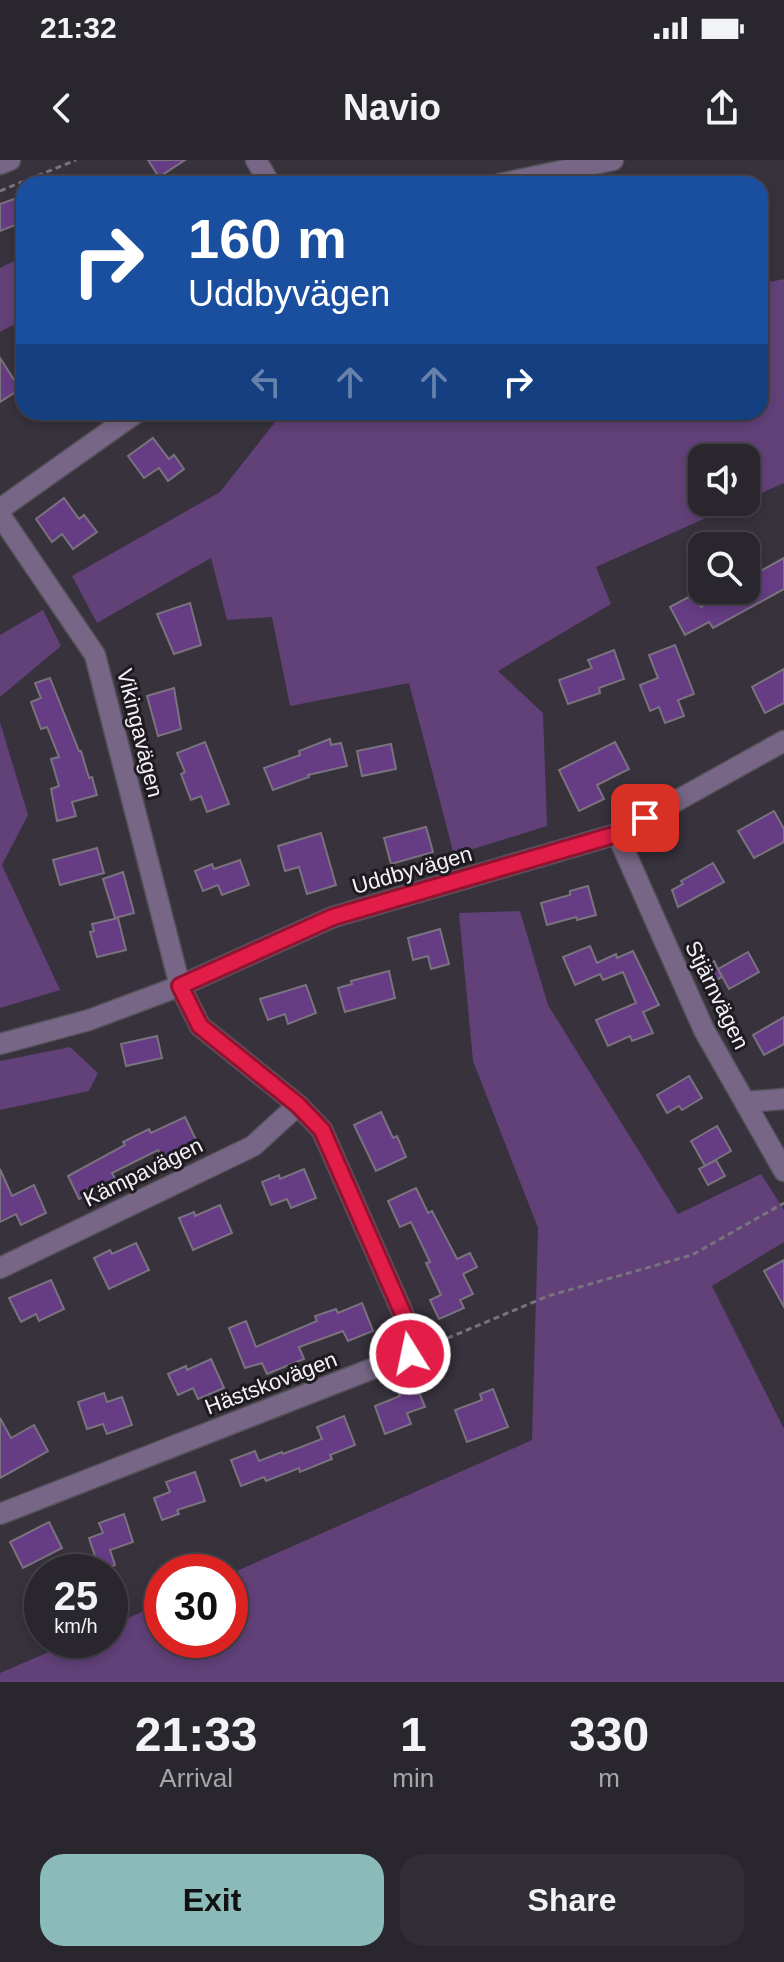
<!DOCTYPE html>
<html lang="en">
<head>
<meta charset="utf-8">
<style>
	body { margin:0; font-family:Helvetica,sans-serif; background:#312e35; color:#f1f3f6; height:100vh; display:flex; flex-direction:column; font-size:30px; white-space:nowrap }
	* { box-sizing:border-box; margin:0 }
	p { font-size:26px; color:#a5a5aa }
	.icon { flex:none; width:44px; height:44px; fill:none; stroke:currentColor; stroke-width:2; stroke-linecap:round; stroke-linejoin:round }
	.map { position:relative; height:1522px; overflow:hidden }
	.side { display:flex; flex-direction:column; background:#29262d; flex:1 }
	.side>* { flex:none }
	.hud { position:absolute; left:16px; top:16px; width:752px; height:244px; border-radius:24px; box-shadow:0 4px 12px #0003,0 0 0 2px #454349; background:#1a4fa0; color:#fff; overflow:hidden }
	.tools { position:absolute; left:688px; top:284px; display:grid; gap:16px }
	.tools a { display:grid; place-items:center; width:72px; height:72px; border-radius:16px; background:#29262d; box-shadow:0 4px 12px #0003,0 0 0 2px #454349; font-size:40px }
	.speed { position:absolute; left:24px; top:1394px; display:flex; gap:16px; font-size:40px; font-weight:700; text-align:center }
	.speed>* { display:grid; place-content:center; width:104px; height:104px; border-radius:50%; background:#29262d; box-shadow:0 4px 12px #0003,0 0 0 2px #454349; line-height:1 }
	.speed small { font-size:20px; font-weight:400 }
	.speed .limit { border:12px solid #d22; background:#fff; color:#111 }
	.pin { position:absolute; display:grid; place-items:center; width:68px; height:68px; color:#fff; margin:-34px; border-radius:16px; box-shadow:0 4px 12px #0006 }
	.me { position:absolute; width:88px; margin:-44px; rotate:350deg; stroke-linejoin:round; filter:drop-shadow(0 0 6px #0008) }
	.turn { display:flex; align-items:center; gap:28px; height:168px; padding:0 40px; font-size:36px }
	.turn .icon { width:104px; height:104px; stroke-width:2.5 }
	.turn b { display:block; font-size:56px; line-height:68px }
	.lanes { display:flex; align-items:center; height:76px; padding:0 40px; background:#0003; justify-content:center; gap:40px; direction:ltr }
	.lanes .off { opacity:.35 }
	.eta { display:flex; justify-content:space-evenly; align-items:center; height:136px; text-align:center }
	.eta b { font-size:48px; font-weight:700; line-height:56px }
	.cta { display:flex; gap:16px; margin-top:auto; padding:16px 40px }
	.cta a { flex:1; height:92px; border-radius:24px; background:#8bbbb9; color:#111; font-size:32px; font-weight:700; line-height:92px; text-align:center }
	.cta a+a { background:#312e35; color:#f1f3f6 }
	.status { display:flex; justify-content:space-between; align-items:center; height:56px; padding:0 40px; background:#29262d; direction:ltr }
	.status svg { height:22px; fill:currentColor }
	header { display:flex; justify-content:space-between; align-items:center; height:104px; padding:0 40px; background:#29262d; font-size:36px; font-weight:700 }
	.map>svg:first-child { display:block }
</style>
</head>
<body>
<div class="status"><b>21:32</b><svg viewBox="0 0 49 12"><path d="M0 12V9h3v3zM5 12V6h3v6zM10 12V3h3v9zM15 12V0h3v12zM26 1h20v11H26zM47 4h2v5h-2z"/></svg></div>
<header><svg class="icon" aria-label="back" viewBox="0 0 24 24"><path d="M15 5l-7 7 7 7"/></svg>Navio<svg class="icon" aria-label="share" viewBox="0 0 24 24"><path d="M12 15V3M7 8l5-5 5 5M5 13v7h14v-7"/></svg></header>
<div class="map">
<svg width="784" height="1522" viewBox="0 0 784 1522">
	<rect width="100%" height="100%" fill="#37323c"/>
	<g fill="#614178">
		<polygon points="24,96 24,159 0,172 0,108"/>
		<polygon points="784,119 784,323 746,340 746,298 702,298 702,342 742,342 596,407 611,444 498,511 543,553 547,666 454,695 409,523 290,546 272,457 227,460 211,398 97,463 72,416 220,332 283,252 760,252 760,124"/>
		<polygon points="43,450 61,486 0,537 0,475"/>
		<polygon points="0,562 28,655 2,705 60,830 0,848"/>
		<polygon points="520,751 548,845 678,1054 761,1014 784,1050 784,1082 712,1126 784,1269 784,1522 0,1522 0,1513 77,1480 110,1480 110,1466 162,1443 162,1480 230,1480 230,1414 532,1280 538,1068 473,901 459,753"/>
		<polygon points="70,887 98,913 89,931 0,950 0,901"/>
	</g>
	<g fill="#663c84" stroke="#7a737f" stroke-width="2">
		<polygon points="148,0 185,0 159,17"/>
		<polygon points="14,39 23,62 0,71 0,44"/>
		<polygon points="0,198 20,229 0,242"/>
		<polygon points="153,278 169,299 174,295 184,309 168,321 159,308 144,318 128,296"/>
		<polygon points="64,338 79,359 84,355 97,372 73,389 62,374 52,382 36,359"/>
		<polygon points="784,398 784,429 713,468 709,462 685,475 670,447 694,434 701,447 732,430 746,430 746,419"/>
		<polygon points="190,443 201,485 174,494 157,454"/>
		<polygon points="675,485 694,534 678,540 684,556 665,563 659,547 650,551 640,525 658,518 649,495"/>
		<polygon points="614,490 624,519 599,528 600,533 568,544 559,520 592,508 588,500"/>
		<polygon points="784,509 784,543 765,553 752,527"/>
		<polygon points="50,518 79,591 81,591 89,618 92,617 97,635 72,642 76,656 57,661 51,629 59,626 51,599 59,597 47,567 41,569 31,542 41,538 35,523"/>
		<polygon points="174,528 181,569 158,576 147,536"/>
		<polygon points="330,579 331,585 341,583 347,606 308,615 309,617 273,630 264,608 300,595 299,591"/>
		<polygon points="205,582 229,644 207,652 201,636 191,640 181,614 185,612 177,593"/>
		<polygon points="615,582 629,609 597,625 604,639 579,651 559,610"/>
		<polygon points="391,584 396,609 362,616 357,591"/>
		<polygon points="774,651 784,669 784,682 754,698 738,671"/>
		<polygon points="426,667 433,692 391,704 384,678"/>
		<polygon points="321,673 336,725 307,734 299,707 285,711 278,686"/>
		<polygon points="97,688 104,713 60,725 53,700"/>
		<polygon points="240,700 249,725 222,735 218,725 203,731 195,711 212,704 214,709"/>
		<polygon points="713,703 724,722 678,747 672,730 683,724 681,721"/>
		<polygon points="123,712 134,753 115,758 103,719"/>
		<polygon points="588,726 596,755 577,760 576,757 547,765 541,743 570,735 570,731"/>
		<polygon points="118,758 126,790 97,797 90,772 94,771 92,764"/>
		<polygon points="440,769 449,804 431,809 428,796 413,800 408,778"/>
		<polygon points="590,786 597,803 616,794 617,798 633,791 659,845 643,852 653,873 632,881 630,876 608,886 596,860 636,843 623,812 603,820 600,814 575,825 563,797"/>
		<polygon points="748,792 759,812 729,829 718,809 722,817 708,824 700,809 714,801 718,809"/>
		<polygon points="389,811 395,838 345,852 338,828 352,824 351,821"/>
		<polygon points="306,825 316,853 288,864 285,854 268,860 260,839"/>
		<polygon points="784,857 784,884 764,895 753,875"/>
		<polygon points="157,876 162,898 126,906 121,884"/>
		<polygon points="689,916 702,938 682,950 679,946 667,953 657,935"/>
		<polygon points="381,952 393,978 397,976 406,997 376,1011 354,965"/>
		<polygon points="185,957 198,984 164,1001 158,990 112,1013 116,1021 79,1039 68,1016 125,985 123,982 149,969 151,973"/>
		<polygon points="717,966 731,991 705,1006 691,981"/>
		<polygon points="716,1000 725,1016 708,1025 699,1009"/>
		<polygon points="0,1009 12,1036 34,1025 46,1053 21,1065 16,1054 0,1062"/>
		<polygon points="304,1009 316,1038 291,1048 287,1039 271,1045 262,1022 279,1015 280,1019"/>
		<polygon points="416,1028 428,1053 432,1051 457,1099 470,1093 477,1107 463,1114 473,1134 460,1140 464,1148 439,1159 430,1140 441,1135 426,1103 430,1102 411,1062 400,1067 388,1041"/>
		<polygon points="220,1045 232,1073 193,1090 179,1058 194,1052 195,1056"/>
		<polygon points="136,1083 149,1110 109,1129 94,1098 110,1090 112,1094"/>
		<polygon points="784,1100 784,1147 764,1111"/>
		<polygon points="51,1120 64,1149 39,1161 36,1154 21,1162 9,1138"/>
		<polygon points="362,1143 373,1171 348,1181 343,1171 299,1187 304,1199 267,1214 262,1203 245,1208 229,1168 246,1161 256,1187 317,1161 315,1156 336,1149 338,1153"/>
		<polygon points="211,1199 224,1228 198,1239 193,1228 178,1235 168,1214 186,1206 187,1210"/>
		<polygon points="416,1225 425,1247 407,1253 411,1264 385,1274 375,1246 400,1236 398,1232"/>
		<polygon points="493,1229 508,1267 467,1282 455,1250 482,1240 480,1234"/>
		<polygon points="104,1233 107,1242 122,1237 132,1265 107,1274 103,1264 87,1269 78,1242"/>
		<polygon points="344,1256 355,1285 330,1295 332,1299 300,1312 299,1308 266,1321 264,1317 241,1326 231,1300 255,1291 259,1301 282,1292 283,1294 322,1279 317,1267"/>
		<polygon points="0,1258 11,1278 34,1265 48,1291 0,1318"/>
		<polygon points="195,1312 205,1341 177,1350 179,1354 162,1360 154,1338 170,1332 166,1322"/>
		<polygon points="124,1354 133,1382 110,1390 115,1405 100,1411 89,1378 103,1373 99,1363"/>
		<polygon points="49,1362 62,1388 23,1408 10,1382"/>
	</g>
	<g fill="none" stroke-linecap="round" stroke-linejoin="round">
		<defs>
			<g id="street">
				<polyline points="256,0 270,24"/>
				<polyline points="0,4 10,0"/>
				<polyline points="500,24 613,0"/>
				<polyline points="0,349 137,252"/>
				<polyline points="0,355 95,495 180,826 200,866 298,945 322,970 408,1165 410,1194 0,1354"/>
				<polyline points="617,674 704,870 784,1011"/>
				<polyline points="0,884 89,860 180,826 333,757 617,674 784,581"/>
				<polyline points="745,942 784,939"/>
				<polyline points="0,1108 253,986 298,945"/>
			</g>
		</defs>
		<use href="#street" stroke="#55515a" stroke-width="23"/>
		<g stroke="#78737c" stroke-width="3" stroke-dasharray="6 4" stroke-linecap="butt">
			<polyline points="0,31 76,0"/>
			<polyline points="429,1186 548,1136 692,1095 784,1043"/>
		</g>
		<use href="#street" stroke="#786686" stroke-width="20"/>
	</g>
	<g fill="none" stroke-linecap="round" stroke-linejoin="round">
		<defs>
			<polyline id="route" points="410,1194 408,1165 322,970 298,945 200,866 180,826 333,757 617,674 645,658"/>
		</defs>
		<use href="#route" stroke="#92132f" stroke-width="20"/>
		<use href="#route" stroke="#e11d48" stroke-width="14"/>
	</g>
	<g text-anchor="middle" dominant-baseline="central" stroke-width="6" stroke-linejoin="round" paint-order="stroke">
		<g font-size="22" fill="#f5f1f8" stroke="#1d1b20">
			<text transform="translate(140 573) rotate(76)">Vikingavägen</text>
			<text transform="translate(412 710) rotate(-16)">Uddbyvägen</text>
			<text transform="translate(717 835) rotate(64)">Stjärnvägen</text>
			<text transform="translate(143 1012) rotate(-26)">Kämpavägen</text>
			<text transform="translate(271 1223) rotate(-21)">Hästskovägen</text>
		</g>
	</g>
</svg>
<div class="tools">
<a><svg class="icon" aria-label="sound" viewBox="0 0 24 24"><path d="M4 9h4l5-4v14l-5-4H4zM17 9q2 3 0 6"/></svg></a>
<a><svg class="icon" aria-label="search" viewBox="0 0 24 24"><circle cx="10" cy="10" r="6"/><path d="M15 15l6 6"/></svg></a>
</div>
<div class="speed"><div>25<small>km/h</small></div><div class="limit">30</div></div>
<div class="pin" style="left:645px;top:658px;background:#d93025"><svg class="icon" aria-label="arrive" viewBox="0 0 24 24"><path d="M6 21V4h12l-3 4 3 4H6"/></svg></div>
<svg class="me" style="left:410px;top:1194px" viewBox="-20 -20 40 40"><circle r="17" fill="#e11d48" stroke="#fff" stroke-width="3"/><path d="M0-11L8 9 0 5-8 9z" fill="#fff"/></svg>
<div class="hud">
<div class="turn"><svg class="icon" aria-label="right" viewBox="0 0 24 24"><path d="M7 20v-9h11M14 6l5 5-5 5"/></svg><div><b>160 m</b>Uddbyvägen</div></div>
<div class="lanes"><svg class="icon off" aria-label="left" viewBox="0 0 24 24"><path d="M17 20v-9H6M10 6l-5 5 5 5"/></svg><svg class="icon off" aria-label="ahead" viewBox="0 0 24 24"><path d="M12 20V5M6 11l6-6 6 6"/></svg><svg class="icon off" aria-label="ahead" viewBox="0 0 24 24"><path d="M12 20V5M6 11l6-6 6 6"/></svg><svg class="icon" aria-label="right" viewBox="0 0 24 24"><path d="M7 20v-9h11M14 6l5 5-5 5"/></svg></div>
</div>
</div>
<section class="side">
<div class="eta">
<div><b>21:33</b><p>Arrival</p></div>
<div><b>1</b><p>min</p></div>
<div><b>330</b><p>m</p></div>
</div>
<div class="cta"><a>Exit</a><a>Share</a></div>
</section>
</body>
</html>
